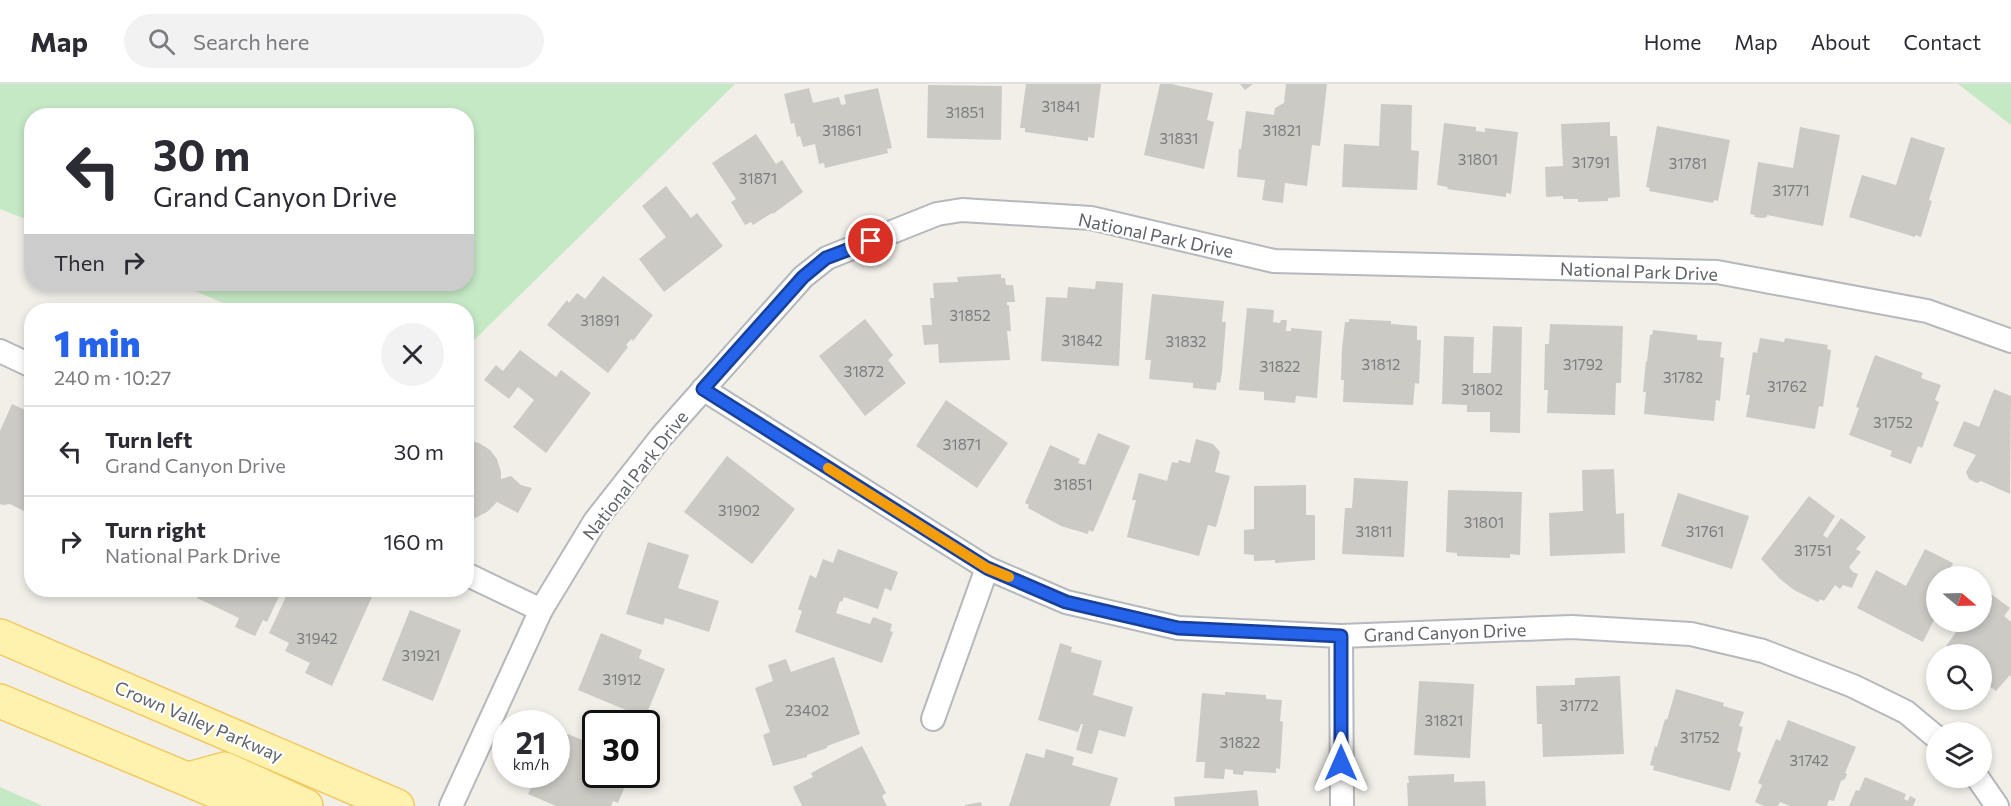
<!DOCTYPE html>
<html lang="en">
<head>
<meta charset="utf-8">
<style>
	body { margin:0; font-family:Commissioner,sans-serif; background:#f2f2f3; color:#2b2b33; height:100vh; display:flex; flex-direction:column; font-size:22px; white-space:nowrap }
	* { box-sizing:border-box; margin:0 }
	p { font-size:20px; color:#7c7c81 }
	.icon { flex:none; width:33px; height:33px; fill:none; stroke:currentColor; stroke-width:2; stroke-linecap:round; stroke-linejoin:round }
	.map { position:relative; flex:1; overflow:hidden }
	.sheet { position:absolute; left:24px; top:219px; width:450px; height:294px; display:flex; flex-direction:column; background:#fff; border-radius:24px; box-shadow:0 3px 9px #0003 }
	.sheet>* { flex:none }
	.top-card { position:absolute; left:24px; top:24px; width:450px; height:183px; border-radius:24px; box-shadow:0 3px 9px #0003; background:#fff; color:#2b2b33; overflow:hidden }
	.needle { width:39px; rotate:109deg }
	.tools { position:absolute; left:1926px; top:482px; display:grid; gap:12px }
	.tools a { display:grid; place-items:center; width:66px; height:66px; border-radius:50%; background:#fff; box-shadow:0 3px 9px #0003; font-size:30px }
	.speed { position:absolute; left:492px; top:626px; display:flex; gap:12px; font-size:30px; font-weight:700; text-align:center }
	.speed>* { display:grid; place-content:center; width:78px; height:78px; border-radius:50%; background:#fff; box-shadow:0 3px 9px #0003; line-height:1 }
	.speed small { font-size:15px; font-weight:400 }
	.speed .limit { border:3px solid #111; border-radius:9px; background:#fff; color:#111 }
	.pin { position:absolute; display:grid; place-items:center; width:51px; height:51px; color:#fff; margin:-26px; border:3px solid #fff; border-radius:50%; box-shadow:0 2px 6px #0007 }
	.me { position:absolute; width:66px; margin:-33px; rotate:0deg; stroke-linejoin:round; filter:drop-shadow(0 0 4px #0008) }
	.turn { display:flex; align-items:center; gap:21px; height:126px; padding:0 30px; font-size:27px }
	.turn .icon { width:78px; height:78px; stroke-width:2.5 }
	.turn b { display:block; font-size:42px; line-height:51px }
	.then { display:flex; align-items:center; height:57px; padding:0 30px; background:#0003; gap:12px; font-size:22px }
	.round { display:grid; place-items:center; flex:none; width:63px; height:63px; border-radius:32px; background:#f2f2f3 }
	.overview { display:flex; align-items:center; justify-content:space-between; height:102px; padding:0 30px }
	h1 { font-size:36px; font-weight:800; line-height:45px; color:#2563eb }
	ul { padding:0; list-style:none }
	li { display:flex; align-items:center; gap:18px; height:90px; padding:0 30px; border-top:2px solid #e1e1e2 }
	li div { flex:1 }
	li b { display:block; font-size:22px }
	li em { font-style:normal }
	header { display:flex; align-items:center; gap:36px; box-sizing:border-box; height:84px; padding:0 30px; background:#fff; border-bottom:2px solid #e1e1e2 }
	header strong { font-size:28px }
	nav { display:flex; gap:33px; margin-inline-start:auto; font-size:21px }
	.search { width:420px; height:54px; background:#f2f2f3; display:flex; align-items:center; gap:15px; box-sizing:border-box; padding:0 21px; border-radius:33px; color:#7c7c81; font-size:22px }
	.map>svg:first-child { display:block }
</style>
</head>
<body>
<header>
<strong>Map</strong>
<div class="search"><svg class="icon" aria-label="search" viewBox="0 0 24 24"><circle cx="10" cy="10" r="6"/><path d="M15 15l6 6"/></svg>Search here</div>
<nav><a>Home</a><a>Map</a><a>About</a><a>Contact</a></nav>
</header>
<div class="map">
<svg width="2011" height="722" viewBox="0 0 2011 722">
	<rect width="100%" height="100%" fill="#f1efe8"/>
	<g fill="#c5e8c5">
		<polygon points="0,0 735,0 467,263 466,226 240,226 178,200 466,200 466,32 32,32 31,137 0,125"/>
		<polygon points="1958,0 2011,0 2011,41"/>
		<polygon points="0,703 43,722 0,722"/>
	</g>
	<g fill="#cccac5">
		<polygon points="1026,0 1101,0 1094,54 1088,53 1088,57 1025,48 1025,44 1020,44"/>
		<polygon points="1160,0 1171,0 1213,9 1207,36 1214,38 1204,85 1144,71"/>
		<polygon points="1240,0 1253,0 1245,6"/>
		<polygon points="1286,0 1327,0 1320,62 1312,61 1307,102 1285,99 1283,119 1262,116 1265,96 1237,93 1239,65 1241,65 1246,27 1274,31 1275,24 1284,19"/>
		<polygon points="928,1 1002,2 1001,56 927,54"/>
		<polygon points="809,4 813,19 839,13 841,21 846,20 844,11 878,4 892,64 887,65 888,69 825,84 824,79 819,80 815,60 803,63 800,52 797,53 794,39 791,40 784,10"/>
		<polygon points="1381,20 1412,21 1411,66 1419,67 1417,106 1342,103 1344,60 1379,62"/>
		<polygon points="1610,38 1610,52 1617,52 1620,113 1608,114 1608,117 1578,118 1578,115 1563,115 1563,112 1546,113 1545,83 1563,82 1561,40"/>
		<polygon points="1444,39 1476,43 1476,47 1485,48 1485,44 1518,48 1511,110 1506,109 1506,113 1447,105 1448,103 1437,101"/>
		<polygon points="1657,42 1730,56 1718,117 1714,116 1713,119 1649,107 1650,104 1646,103"/>
		<polygon points="1800,43 1840,51 1823,142 1767,131 1767,133 1763,134 1754,133 1755,131 1750,130 1758,78 1793,84"/>
		<polygon points="756,50 776,80 782,76 803,108 773,130 772,129 753,141 751,138 745,141 731,118 736,115 712,79"/>
		<polygon points="1911,53 1945,64 1929,116 1932,117 1921,153 1915,151 1915,153 1849,133 1862,91 1896,101"/>
		<polygon points="666,102 691,134 697,129 723,162 664,208 639,175 666,153 642,122"/>
		<polygon points="1001,190 1001,194 1005,194 1006,201 1013,201 1015,218 1007,218 1007,221 1009,221 1011,247 1007,247 1010,276 939,279 938,260 924,261 922,241 932,241 930,214 934,214 933,199 958,198 957,193"/>
		<polygon points="603,192 653,231 633,257 631,255 626,261 628,263 608,289 547,241 567,216 569,219 577,209 585,215"/>
		<polygon points="1096,197 1123,199 1119,282 1041,277 1046,213 1067,214 1068,203 1095,205"/>
		<polygon points="1152,210 1224,217 1222,238 1226,238 1222,288 1220,299 1217,298 1216,306 1193,304 1193,299 1149,295 1151,276 1145,276"/>
		<polygon points="1247,224 1274,226 1273,238 1280,239 1281,236 1287,236 1286,247 1291,247 1291,244 1322,247 1317,314 1296,312 1295,319 1264,316 1264,308 1239,306"/>
		<polygon points="865,235 893,271 888,276 906,299 865,332 819,272"/>
		<polygon points="1349,235 1391,237 1391,240 1417,242 1417,256 1421,256 1419,300 1415,299 1413,321 1343,318 1344,296 1341,296 1342,265 1345,238 1349,238"/>
		<polygon points="1550,240 1623,242 1621,299 1616,299 1615,331 1547,329 1548,306 1544,306 1545,260 1549,260"/>
		<polygon points="1493,242 1522,243 1520,349 1490,348 1490,328 1467,328 1467,321 1442,320 1444,252 1474,253 1473,289 1491,289"/>
		<polygon points="1653,246 1697,251 1697,256 1722,258 1720,273 1724,274 1720,317 1716,316 1714,337 1644,330 1646,308 1643,308 1646,277 1647,278 1650,251 1652,251"/>
		<polygon points="1760,254 1784,258 1785,254 1828,261 1827,265 1831,266 1823,323 1819,322 1815,345 1746,333 1750,311 1746,311 1753,268 1757,269"/>
		<polygon points="520,266 556,293 561,286 591,309 546,369 513,343 534,316 518,303 509,315 484,296 496,281 503,287"/>
		<polygon points="1875,271 1923,289 1921,294 1941,301 1935,316 1939,318 1922,364 1918,362 1911,380 1890,372 1892,367 1849,351 1859,324 1856,323"/>
		<polygon points="1994,305 2011,312 2010,410 1981,397 1977,399 1969,395 1966,388 1976,371 1953,362 1964,337 1979,343"/>
		<polygon points="946,316 1008,359 977,404 916,362"/>
		<polygon points="12,320 32,329 32,417 26,428 10,420 3,421 0,420 0,347"/>
		<polygon points="1098,349 1130,362 1093,448 1089,446 1088,450 1061,442 1028,424 1029,421 1025,419 1050,361 1080,375 1078,379 1085,381"/>
		<polygon points="1196,355 1213,360 1220,368 1215,388 1230,392 1216,443 1208,441 1199,472 1127,453 1136,416 1132,416 1139,389 1167,397 1172,378 1178,379 1179,376 1190,379"/>
		<polygon points="466,356 479,359 490,366 497,375 501,388 501,395 511,392 521,401 532,404 518,429 497,418 487,428 475,434 466,434"/>
		<polygon points="727,372 795,425 752,480 684,428"/>
		<polygon points="1614,385 1616,430 1624,429 1625,469 1550,472 1549,429 1583,427 1582,386"/>
		<polygon points="1354,394 1408,397 1404,473 1342,470 1345,424 1352,424"/>
		<polygon points="1306,401 1306,431 1315,431 1315,476 1275,479 1275,476 1254,477 1254,471 1244,470 1244,446 1254,445 1254,402"/>
		<polygon points="1448,406 1522,408 1520,471 1510,470 1510,474 1457,472 1457,469 1446,468"/>
		<polygon points="1678,409 1749,432 1732,485 1661,462"/>
		<polygon points="1809,412 1835,432 1823,451 1827,454 1841,434 1866,453 1856,465 1861,468 1849,483 1853,488 1858,490 1852,504 1843,501 1840,505 1835,501 1824,517 1820,515 1818,518 1794,506 1780,495 1761,475"/>
		<polygon points="648,458 689,471 678,504 719,517 709,548 665,534 663,541 626,530"/>
		<polygon points="838,465 898,488 891,507 885,504 878,525 844,513 842,518 840,517 836,529 870,540 873,533 892,540 890,547 893,548 882,579 795,548 802,527 798,525 810,491 816,494 823,475 833,479"/>
		<polygon points="1925,465 1953,479 1947,492 1936,492 1936,513 1933,520 1936,521 1936,532 1923,558 1857,524 1876,486 1906,502"/>
		<polygon points="202,506 282,506 267,538 263,536 255,552 235,543 239,534 197,514"/>
		<polygon points="289,506 375,506 332,602 305,589 310,579 285,567 289,559 269,549"/>
		<polygon points="1987,507 2010,524 2004,532 2011,538 2011,593 2010,591 1996,607 1982,597 1982,570 1946,570 1944,568 1948,563 1946,562 1964,537 1982,537 1982,514"/>
		<polygon points="410,526 461,546 433,617 382,596"/>
		<polygon points="601,549 642,566 639,574 665,585 645,634 578,606"/>
		<polygon points="1060,559 1072,563 1071,568 1102,577 1093,611 1133,623 1125,653 1099,646 1092,670 1076,666 1083,640 1081,640 1078,648 1038,636"/>
		<polygon points="834,573 860,650 827,662 827,664 807,671 807,673 773,682 763,651 770,648 755,604 773,597 768,581 786,575 791,588"/>
		<polygon points="1620,592 1624,670 1543,673 1542,640 1537,640 1536,602 1575,601 1575,594"/>
		<polygon points="1419,597 1474,600 1470,674 1414,671"/>
		<polygon points="1676,605 1724,619 1723,622 1744,628 1739,642 1743,643 1737,667 1741,669 1730,707 1653,686 1654,682 1650,681 1655,662 1657,663 1665,635 1667,636"/>
		<polygon points="1225,608 1266,611 1266,615 1282,616 1280,637 1283,638 1280,685 1276,684 1276,689 1244,687 1243,691 1233,690 1233,686 1225,685 1224,695 1204,694 1205,678 1196,678 1202,609 1225,611"/>
		<polygon points="1788,636 1856,663 1845,689 1847,690 1845,695 1841,697 1834,717 1829,716 1827,722 1790,722 1780,718 1778,722 1764,722 1755,718 1762,701 1758,699 1776,655 1780,657"/>
		<polygon points="556,645 587,658 589,654 596,657 596,690 630,690 618,719 613,717 611,722 556,722 528,710 537,690 556,690"/>
		<polygon points="862,662 886,709 882,712 887,722 802,722 793,703 813,693 811,689"/>
		<polygon points="1046,665 1074,673 1072,681 1118,694 1110,722 1009,722 1026,669 1044,674"/>
		<polygon points="1454,690 1454,698 1485,697 1486,722 1408,722 1407,699 1409,699 1408,692"/>
		<polygon points="1865,693 1906,710 1904,715 1908,717 1910,712 1916,715 1913,722 1849,722 1856,706 1859,707"/>
		<polygon points="1257,706 1259,722 1175,722 1174,713"/>
		<polygon points="981,718 982,722 965,722 965,721"/>
	</g>
	<g fill="none" stroke-linecap="round" stroke-linejoin="round">
		<defs>
			<g id="minor">
				<polyline points="0,267 32,282"/>
				<polyline points="703,305 987,484 1066,518 1178,544 1341,552 1572,543 1691,550 1763,567 1853,602 1906,628 1936,653"/>
				<polyline points="466,490 541,526"/>
				<polyline points="1341,552 1342,722"/>
				<polyline points="933,635 987,484"/>
				<polyline points="1977,693 1997,722"/>
				<polyline points="451,722 541,526 595,437 661,353 803,193 827,174 937,130 962,126 1091,134 1274,177 1717,188 1927,227 2011,257"/>
			</g>
			<g id="primary">
				<polyline points="0,552 397,722"/>
				<polyline points="0,617 251,722"/>
				<polyline points="189,695 225,685 306,722"/>
			</g>
		</defs>
		<use href="#minor" stroke="#b5b8bc" stroke-width="26"/>
		<use href="#primary" stroke="#f2c960" stroke-width="36"/>
		<use href="#minor" stroke="#fff" stroke-width="22"/>
		<use href="#primary" stroke="#fff2af" stroke-width="33"/>
	</g>
	<g fill="none" stroke-linecap="round" stroke-linejoin="round">
		<defs>
			<polyline id="route" points="871,157 826,174 803,193 703,305 987,484 1066,518 1178,544 1341,552 1341,679"/>
		</defs>
		<use href="#route" stroke="#184099" stroke-width="15"/>
		<use href="#route" stroke="#2563eb" stroke-width="10"/>
		<polyline stroke="#f59e0b" stroke-width="10" points="828,384 987,484 1009,493"/>
	</g>
	<g text-anchor="middle" dominant-baseline="central" stroke-width="4.5" stroke-linejoin="round" paint-order="stroke">
		<g font-size="15" fill="#7a7d7f">
			<text x="1061" y="22">31841</text>
			<text x="965" y="28">31851</text>
			<text x="842" y="46">31861</text>
			<text x="1282" y="46">31821</text>
			<text x="1179" y="54">31831</text>
			<text x="1478" y="75">31801</text>
			<text x="1591" y="78">31791</text>
			<text x="1688" y="79">31781</text>
			<text x="758" y="94">31871</text>
			<text x="1791" y="106">31771</text>
			<text x="970" y="231">31852</text>
			<text x="600" y="236">31891</text>
			<text x="1082" y="256">31842</text>
			<text x="1186" y="257">31832</text>
			<text x="1381" y="280">31812</text>
			<text x="1583" y="280">31792</text>
			<text x="1280" y="282">31822</text>
			<text x="864" y="287">31872</text>
			<text x="1683" y="293">31782</text>
			<text x="1787" y="302">31762</text>
			<text x="1482" y="305">31802</text>
			<text x="1893" y="338">31752</text>
			<text x="962" y="360">31871</text>
			<text x="1073" y="400">31851</text>
			<text x="739" y="426">31902</text>
			<text x="1484" y="438">31801</text>
			<text x="1374" y="447">31811</text>
			<text x="1705" y="447">31761</text>
			<text x="1813" y="466">31751</text>
			<text x="317" y="554">31942</text>
			<text x="421" y="571">31921</text>
			<text x="622" y="595">31912</text>
			<text x="1579" y="621">31772</text>
			<text x="807" y="626">23402</text>
			<text x="1444" y="636">31821</text>
			<text x="1700" y="653">31752</text>
			<text x="1240" y="658">31822</text>
			<text x="1809" y="676">31742</text>
		</g>
		<g font-size="18" fill="#5f6368" stroke="#fff">
			<text transform="translate(1156 151) rotate(12)">National Park Drive</text>
			<text transform="translate(1639 187) rotate(2)">National Park Drive</text>
			<text transform="translate(635 391) rotate(-52)">National Park Drive</text>
			<text transform="translate(1445 548) rotate(-2)">Grand Canyon Drive</text>
			<text transform="translate(199 637) rotate(23)">Crown Valley Parkway</text>
		</g>
	</g>
</svg>
<div class="tools">
<a><svg class="needle" viewBox="-14 -14 28 28"><path d="M0-13l5 13h-10z" fill="#e53935"/><path d="M0 13l5-13h-10z" fill="#7c7c81"/></svg></a>
<a><svg class="icon" aria-label="search" viewBox="0 0 24 24"><circle cx="10" cy="10" r="6"/><path d="M15 15l6 6"/></svg></a>
<a><svg class="icon" aria-label="layers" viewBox="0 0 24 24"><path d="M12 4l9 5-9 5-9-5zM3 14l9 5 9-5"/></svg></a>
</div>
<div class="speed"><div>21<small>km/h</small></div><div class="limit">30</div></div>
<div class="pin" style="left:871px;top:157px;background:#d93025"><svg class="icon" aria-label="arrive" viewBox="0 0 24 24"><path d="M6 21V4h12l-3 4 3 4H6"/></svg></div>
<svg class="me" style="left:1341px;top:679px" viewBox="-20 -20 40 40"><path d="M0-17L14 15 0 8-14 15z" fill="#2563eb" stroke="#fff" stroke-width="4"/></svg>
<div class="top-card">
<div class="turn"><svg class="icon" aria-label="left" viewBox="0 0 24 24"><path d="M17 20v-9H6M10 6l-5 5 5 5"/></svg><div><b>30 m</b>Grand Canyon Drive</div></div>
<div class="then">Then<svg class="icon" aria-label="right" viewBox="0 0 24 24"><path d="M7 20v-9h11M14 6l5 5-5 5"/></svg></div>
</div>
<section class="sheet">
<div class="overview"><div><h1>1 min</h1><p>240 m · 10:27</p></div><a class="round"><svg class="icon" aria-label="close" viewBox="0 0 24 24"><path d="M6 6l12 12M18 6L6 18"/></svg></a></div>
<ul>
<li><svg class="icon" aria-label="left" viewBox="0 0 24 24"><path d="M17 20v-9H6M10 6l-5 5 5 5"/></svg><div><b>Turn left</b><p>Grand Canyon Drive</p></div><em>30 m</em></li>
<li><svg class="icon" aria-label="right" viewBox="0 0 24 24"><path d="M7 20v-9h11M14 6l5 5-5 5"/></svg><div><b>Turn right</b><p>National Park Drive</p></div><em>160 m</em></li>
</ul>
</section>
</div>
</body>
</html>
